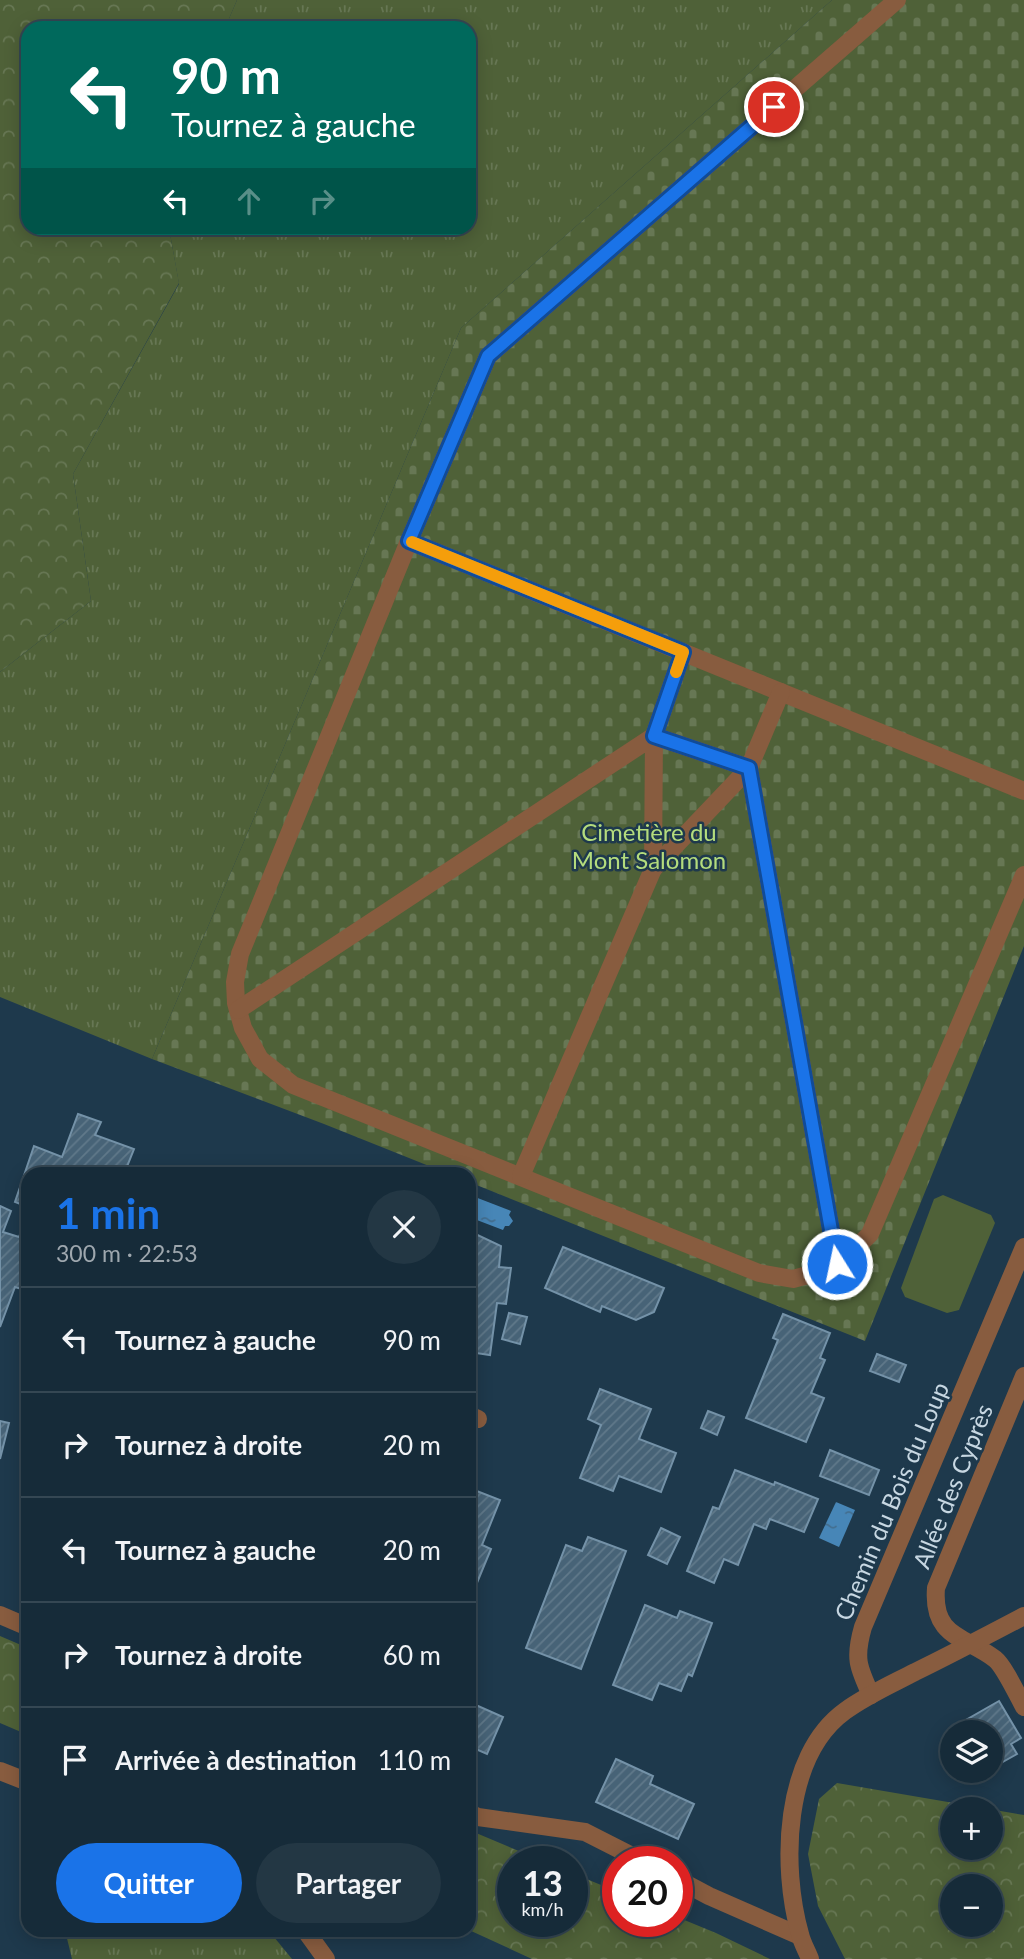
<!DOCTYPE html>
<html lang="fr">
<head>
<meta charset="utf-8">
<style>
	body { margin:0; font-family:Lato,sans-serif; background:#233744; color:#f1f3f6; height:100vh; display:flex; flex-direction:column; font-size:26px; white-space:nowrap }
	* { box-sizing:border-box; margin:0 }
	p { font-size:23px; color:#9ea7ae }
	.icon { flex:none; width:38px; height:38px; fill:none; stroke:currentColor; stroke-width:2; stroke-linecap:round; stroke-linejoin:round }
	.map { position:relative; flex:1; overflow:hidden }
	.side { position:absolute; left:21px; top:1167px; width:455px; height:770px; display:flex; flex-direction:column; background:#162b39; border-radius:21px; box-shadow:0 4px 18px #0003,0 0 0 2px #354753 }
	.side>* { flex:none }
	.hud { position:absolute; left:21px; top:21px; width:455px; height:214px; border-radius:21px; box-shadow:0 4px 18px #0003,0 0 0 2px #354753; background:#00695c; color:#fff; overflow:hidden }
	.tools { position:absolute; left:940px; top:1720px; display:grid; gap:14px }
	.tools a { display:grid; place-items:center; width:63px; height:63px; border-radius:50%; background:#162b39; box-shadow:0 4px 18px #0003,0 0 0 2px #354753; font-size:35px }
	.speed { position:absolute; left:497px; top:1846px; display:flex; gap:14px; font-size:35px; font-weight:700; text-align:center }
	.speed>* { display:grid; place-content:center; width:91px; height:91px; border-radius:50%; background:#162b39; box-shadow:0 4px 18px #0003,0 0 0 2px #354753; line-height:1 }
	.speed small { font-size:18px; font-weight:400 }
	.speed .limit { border:10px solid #d22; background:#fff; color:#111 }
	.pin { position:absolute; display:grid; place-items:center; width:60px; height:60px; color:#fff; margin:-30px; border:4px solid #fff; border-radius:50%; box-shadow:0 2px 7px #0007 }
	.me { position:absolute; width:77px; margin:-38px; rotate:350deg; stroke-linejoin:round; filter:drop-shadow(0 0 5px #0008) }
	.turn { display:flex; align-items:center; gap:24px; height:147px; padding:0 35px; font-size:32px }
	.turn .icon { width:91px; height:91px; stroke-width:2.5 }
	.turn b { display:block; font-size:49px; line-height:60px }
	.lanes { display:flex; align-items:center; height:66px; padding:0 35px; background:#0003; justify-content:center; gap:35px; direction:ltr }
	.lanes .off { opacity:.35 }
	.round { display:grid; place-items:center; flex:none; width:74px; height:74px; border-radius:37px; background:#233744 }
	.headline { display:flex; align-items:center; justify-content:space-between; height:119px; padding:0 35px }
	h1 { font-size:42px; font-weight:700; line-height:52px; color:#1a73e8 }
	.cta { display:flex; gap:14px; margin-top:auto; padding:14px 35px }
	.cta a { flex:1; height:80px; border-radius:42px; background:#1a73e8; color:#fff; font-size:28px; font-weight:700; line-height:80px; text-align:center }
	.cta a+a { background:#233744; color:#f1f3f6 }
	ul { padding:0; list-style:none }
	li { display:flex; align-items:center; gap:21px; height:105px; padding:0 35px; border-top:2px solid #354753 }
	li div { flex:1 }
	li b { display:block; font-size:26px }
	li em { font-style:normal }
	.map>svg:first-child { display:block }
</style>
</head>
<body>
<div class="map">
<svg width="1024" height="1959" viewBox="0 0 1024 1959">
	<defs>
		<pattern id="grass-tufts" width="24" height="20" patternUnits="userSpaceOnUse" patternTransform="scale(1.75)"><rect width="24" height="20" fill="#4f6138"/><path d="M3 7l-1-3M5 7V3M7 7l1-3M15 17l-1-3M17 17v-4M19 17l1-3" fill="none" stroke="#677754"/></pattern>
		<pattern id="forest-crowns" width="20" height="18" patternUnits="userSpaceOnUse" patternTransform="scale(1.75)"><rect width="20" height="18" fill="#4f6138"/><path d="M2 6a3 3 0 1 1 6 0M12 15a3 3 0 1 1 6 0" fill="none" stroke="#677754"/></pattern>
		<pattern id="cemetery-stones" width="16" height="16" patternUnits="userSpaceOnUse" patternTransform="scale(1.75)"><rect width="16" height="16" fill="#4f6138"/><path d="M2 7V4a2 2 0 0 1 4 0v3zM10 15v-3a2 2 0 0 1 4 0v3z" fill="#677754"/></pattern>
		<pattern id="water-ripples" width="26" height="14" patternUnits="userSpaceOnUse" patternTransform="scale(1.75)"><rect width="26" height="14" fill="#4786b7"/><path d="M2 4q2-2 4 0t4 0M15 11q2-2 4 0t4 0" fill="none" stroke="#436e8f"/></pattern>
		<pattern id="building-hatch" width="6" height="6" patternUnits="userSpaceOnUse" patternTransform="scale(1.75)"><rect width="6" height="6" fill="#476377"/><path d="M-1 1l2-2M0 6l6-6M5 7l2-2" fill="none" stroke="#60798a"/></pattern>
	</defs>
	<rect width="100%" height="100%" fill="#1e394c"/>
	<g fill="url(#grass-tufts)">
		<polygon points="237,0 832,0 461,328 152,1059 0,997 0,672 91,601 73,474 179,284 169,228 469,228 469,28 225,28"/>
		<polygon points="65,1930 266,1930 274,1937 292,1959 72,1959"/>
	</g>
	<g fill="url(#forest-crowns)" fill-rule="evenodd">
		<polygon points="0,0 237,0 225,28 28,28 28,228 169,228 179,283 73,474 91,601 0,672"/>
		<polygon points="0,1636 28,1648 28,1735 0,1723"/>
		<path d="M837 1783 1024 1815V1959H845L818 1906 808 1854 819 1799ZM952 1810H990V1848H952ZM952 1886H990V1925H952Z"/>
		<polygon points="469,1830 545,1862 513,1862 513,1922 572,1922 572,1873 618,1892 618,1922 677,1922 677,1917 716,1933 770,1959 532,1959 469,1930"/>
	</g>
	<polygon fill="url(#cemetery-stones)" points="832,0 1024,0 1024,946 865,1341 469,1182 469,1174 449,1174 324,1124 152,1059 461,328"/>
	<polygon fill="#4f6138" points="943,1195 991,1215 995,1223 959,1310 947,1313 905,1297 901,1288 934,1199"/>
	<g fill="url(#water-ripples)">
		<polygon points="475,1197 511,1211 509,1215 513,1221 509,1226 505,1226 503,1230 469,1217 469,1212"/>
		<polygon points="836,1502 855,1510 839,1547 819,1538"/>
	</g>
	<g fill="url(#building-hatch)" stroke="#7492a8" stroke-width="2">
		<polygon points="78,1114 101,1122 95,1135 134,1149 124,1174 28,1174 28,1207 15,1202 34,1146 62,1157"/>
		<polygon points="0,1206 11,1211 3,1232 19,1237 28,1213 28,1291 15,1287 0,1327"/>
		<polygon points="469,1231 501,1246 499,1267 511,1268 506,1304 497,1303 490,1355 469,1352 469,1298 474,1299 476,1285 469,1282"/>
		<polygon points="563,1247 664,1288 654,1312 636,1320 602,1306 600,1312 545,1288"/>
		<polygon points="509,1313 527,1317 520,1344 502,1339"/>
		<polygon points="783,1314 830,1333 820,1358 825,1360 811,1393 824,1398 806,1442 746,1418 778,1340 773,1338"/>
		<polygon points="877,1354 906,1365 899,1382 870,1371"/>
		<polygon points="600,1389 651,1409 639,1439 676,1453 661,1492 619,1476 613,1491 580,1478 601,1425 588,1419"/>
		<polygon points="708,1411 724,1417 717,1435 701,1428"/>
		<polygon points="0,1421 9,1423 0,1459"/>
		<polygon points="830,1450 879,1470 869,1495 820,1476"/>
		<polygon points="735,1470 774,1485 775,1482 818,1499 804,1532 770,1519 766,1529 754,1524 738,1565 724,1559 714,1583 687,1571 713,1507 719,1509"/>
		<polygon points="469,1488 500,1500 482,1545 491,1549 469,1602"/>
		<polygon points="661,1528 680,1537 667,1564 648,1555"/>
		<polygon points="588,1537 626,1551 581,1669 526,1648 566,1545 582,1551"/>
		<polygon points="645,1605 677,1618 680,1611 712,1623 692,1676 688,1674 681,1691 659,1683 652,1700 613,1685"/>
		<polygon points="999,1701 1021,1738 1011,1744 1017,1754 990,1769 990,1732 954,1732 952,1728"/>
		<polygon points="469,1702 503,1717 487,1754 469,1746"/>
		<polygon points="616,1759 653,1776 650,1784 694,1804 678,1839 596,1802"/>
	</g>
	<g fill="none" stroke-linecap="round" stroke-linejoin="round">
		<g stroke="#885c3f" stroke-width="18">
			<polyline points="897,0 488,356 409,541 240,954 235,982 236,1003 243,1028 260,1059 293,1085 759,1273 793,1279 819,1272 843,1261 870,1234 1024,875"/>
			<polyline points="409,541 1024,791"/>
			<polyline points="683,652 654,736 749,768 781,692"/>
			<polyline points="238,1010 654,736 653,869 749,768 837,1264"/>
			<polyline points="521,1176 653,869"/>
			<path d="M1024 1376 936 1588C932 1638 965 1636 995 1659 1004 1666 1018 1696 1024 1707"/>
			<polyline points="469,1415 478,1419"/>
			<polyline points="0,1615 28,1627"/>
			<path d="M871 1695C858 1667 854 1658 863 1627L1024 1247"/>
			<polyline points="0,1771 28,1782"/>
			<polyline points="469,1813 478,1817 585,1832 644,1862"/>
			<polyline points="677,1879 709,1896 800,1936"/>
			<polyline points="305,1930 326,1959"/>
			<path d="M810 1959C807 1951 802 1943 800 1934 781 1867 783 1756 845 1711 867 1695 892 1684 915 1672 952 1654 988 1635 1024 1616"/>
		</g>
	</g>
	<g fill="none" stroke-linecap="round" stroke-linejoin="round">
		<defs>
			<polyline id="route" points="774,107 488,356 409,541 683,652 654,736 749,768 837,1264"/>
		</defs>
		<use href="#route" stroke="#114b97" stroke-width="18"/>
		<use href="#route" stroke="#1a73e8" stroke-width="12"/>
		<polyline stroke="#f59e0b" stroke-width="12" points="412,542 683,652 676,672"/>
	</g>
	<g text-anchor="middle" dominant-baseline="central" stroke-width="5" stroke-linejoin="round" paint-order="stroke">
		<g font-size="24" fill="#b4dc7d" stroke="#1e394c">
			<text x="649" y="831">Cimetière du<tspan x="649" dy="28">Mont Salomon</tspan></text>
		</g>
		<g font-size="24" fill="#c7d7e2" stroke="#1e394c">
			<text transform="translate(952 1486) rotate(-68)">Allée des Cyprès</text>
			<text transform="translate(891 1501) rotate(-67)">Chemin du Bois du Loup</text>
		</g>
	</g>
</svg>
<div class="tools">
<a><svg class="icon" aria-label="layers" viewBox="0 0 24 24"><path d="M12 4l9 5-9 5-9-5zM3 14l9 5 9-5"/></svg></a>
<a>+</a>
<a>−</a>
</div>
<div class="speed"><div>13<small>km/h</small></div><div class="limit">20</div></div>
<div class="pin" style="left:774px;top:107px;background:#d93025"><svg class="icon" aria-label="arrive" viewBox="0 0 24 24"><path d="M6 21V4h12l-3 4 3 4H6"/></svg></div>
<svg class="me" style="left:837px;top:1264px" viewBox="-20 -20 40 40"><circle r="17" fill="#1a73e8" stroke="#fff" stroke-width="3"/><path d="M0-11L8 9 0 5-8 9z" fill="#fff"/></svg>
<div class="hud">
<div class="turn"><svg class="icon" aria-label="left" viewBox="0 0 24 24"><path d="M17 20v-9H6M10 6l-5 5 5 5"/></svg><div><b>90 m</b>Tournez à gauche</div></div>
<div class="lanes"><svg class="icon" aria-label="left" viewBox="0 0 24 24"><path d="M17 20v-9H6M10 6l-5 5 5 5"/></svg><svg class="icon off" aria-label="ahead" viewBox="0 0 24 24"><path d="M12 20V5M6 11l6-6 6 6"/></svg><svg class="icon off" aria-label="right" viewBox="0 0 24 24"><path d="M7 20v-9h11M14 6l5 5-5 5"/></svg></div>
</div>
<section class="side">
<div class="headline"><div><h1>1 min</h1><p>300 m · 22:53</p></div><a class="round"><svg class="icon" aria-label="close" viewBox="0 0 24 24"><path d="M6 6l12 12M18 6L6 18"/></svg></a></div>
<ul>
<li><svg class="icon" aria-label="left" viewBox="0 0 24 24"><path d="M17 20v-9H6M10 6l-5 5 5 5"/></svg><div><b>Tournez à gauche</b></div><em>90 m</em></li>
<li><svg class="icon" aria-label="right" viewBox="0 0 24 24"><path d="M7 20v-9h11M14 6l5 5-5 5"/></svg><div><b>Tournez à droite</b></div><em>20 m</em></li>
<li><svg class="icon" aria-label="left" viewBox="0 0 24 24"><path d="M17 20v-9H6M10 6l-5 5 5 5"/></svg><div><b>Tournez à gauche</b></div><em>20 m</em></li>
<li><svg class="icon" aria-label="right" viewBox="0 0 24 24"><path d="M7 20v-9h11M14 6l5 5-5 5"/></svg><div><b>Tournez à droite</b></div><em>60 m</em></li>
<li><svg class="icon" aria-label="arrive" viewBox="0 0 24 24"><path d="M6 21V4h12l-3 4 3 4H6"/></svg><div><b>Arrivée à destination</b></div><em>110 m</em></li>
</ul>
<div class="cta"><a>Quitter</a><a>Partager</a></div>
</section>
</div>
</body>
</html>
